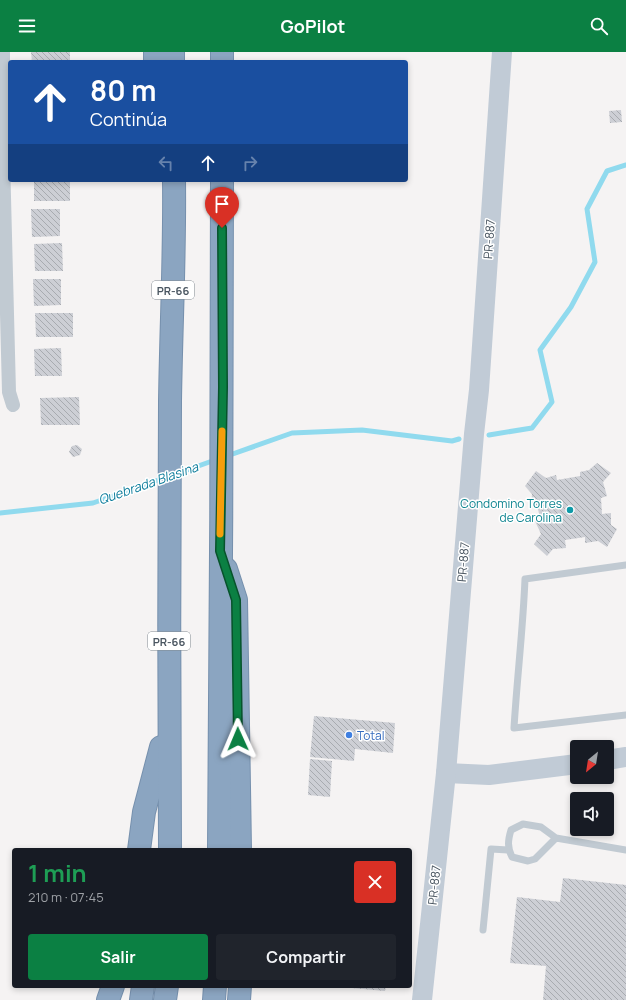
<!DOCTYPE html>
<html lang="es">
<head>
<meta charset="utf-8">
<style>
	body { margin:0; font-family:Manrope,sans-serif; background:#20242c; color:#f1f3f6; height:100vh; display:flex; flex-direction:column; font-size:15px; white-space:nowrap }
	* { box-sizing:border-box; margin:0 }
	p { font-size:13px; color:#9ea1a6 }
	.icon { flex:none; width:22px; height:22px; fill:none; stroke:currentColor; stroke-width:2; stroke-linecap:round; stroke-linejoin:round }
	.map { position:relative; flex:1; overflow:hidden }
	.panel { position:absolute; left:12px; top:796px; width:400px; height:140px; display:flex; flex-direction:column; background:#171b24; border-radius:4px; box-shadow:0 2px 6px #0003 }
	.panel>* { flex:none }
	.banner { position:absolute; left:8px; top:8px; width:400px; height:122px; border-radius:4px; box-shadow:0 2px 6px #0003; background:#1a4fa0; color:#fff; overflow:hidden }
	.needle { width:26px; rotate:210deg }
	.buttons { position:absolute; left:570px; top:688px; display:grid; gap:8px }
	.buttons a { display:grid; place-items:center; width:44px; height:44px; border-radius:4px; background:#171b24; box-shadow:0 2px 6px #0003; font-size:20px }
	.pin { position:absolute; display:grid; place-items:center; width:34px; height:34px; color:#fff; margin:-41px -17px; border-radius:50% 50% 50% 0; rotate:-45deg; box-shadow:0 0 4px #0007 }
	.pin .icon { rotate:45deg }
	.me { position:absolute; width:44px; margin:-22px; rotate:359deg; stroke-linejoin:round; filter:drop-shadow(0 0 3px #0008) }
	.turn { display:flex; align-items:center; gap:14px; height:84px; padding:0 16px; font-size:18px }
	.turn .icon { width:52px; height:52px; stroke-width:2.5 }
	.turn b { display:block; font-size:28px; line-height:34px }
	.lanes { display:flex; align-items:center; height:38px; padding:0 16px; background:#0003; justify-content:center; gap:20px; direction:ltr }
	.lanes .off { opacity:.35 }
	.round { display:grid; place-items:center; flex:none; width:42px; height:42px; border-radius:4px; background:#20242c }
	.headline { display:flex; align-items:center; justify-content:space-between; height:68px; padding:0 16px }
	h1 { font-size:24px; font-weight:700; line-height:30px; color:#1e9e55 }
	.cta { display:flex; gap:8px; margin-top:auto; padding:8px 16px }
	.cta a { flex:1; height:46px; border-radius:4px; background:#0b8043; color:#fff; font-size:16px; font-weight:700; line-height:46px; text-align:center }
	.cta a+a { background:#20242c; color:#f1f3f6 }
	header { display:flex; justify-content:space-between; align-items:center; height:52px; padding:0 16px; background:#0b8043; color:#fff; font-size:18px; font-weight:700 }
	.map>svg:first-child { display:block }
</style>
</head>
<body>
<header><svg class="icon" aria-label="menu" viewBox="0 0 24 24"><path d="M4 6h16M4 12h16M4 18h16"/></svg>GoPilot<svg class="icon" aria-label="search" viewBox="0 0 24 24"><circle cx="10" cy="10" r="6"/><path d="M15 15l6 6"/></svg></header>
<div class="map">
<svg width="626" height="948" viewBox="0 0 626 948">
	<defs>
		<pattern id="building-back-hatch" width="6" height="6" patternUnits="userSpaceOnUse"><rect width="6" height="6" fill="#cdcfd5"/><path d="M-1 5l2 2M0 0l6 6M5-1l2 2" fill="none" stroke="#a8abb0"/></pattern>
	</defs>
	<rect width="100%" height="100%" fill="#f5f3f3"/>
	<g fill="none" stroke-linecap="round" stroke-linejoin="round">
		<g stroke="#90daee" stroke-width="5">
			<polyline points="489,383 532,376 552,350 540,298 571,255 595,210 587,157 607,119 626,113"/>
			<polyline points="227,404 292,381 362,378 452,389 459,387"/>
			<polyline points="176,422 215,408"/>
			<polyline points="0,461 93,451 164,426"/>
		</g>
	</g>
	<g fill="url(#building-back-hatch)">
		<polygon points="31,0 70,0 70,9 32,10"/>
		<polygon points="621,58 622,70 610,71 609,59"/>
		<rect x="34" y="128" width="36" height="21"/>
		<polygon points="31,157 60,157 60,184 32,185"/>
		<polygon points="62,191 63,219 35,219 34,192"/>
		<polygon points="33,227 61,227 61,253 34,254"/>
		<polygon points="35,261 73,261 73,285 36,285"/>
		<polygon points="61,296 62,324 35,324 34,297"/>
		<polygon points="79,345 80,373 41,373 40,346"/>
		<polygon points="77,393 82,397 80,403 73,405 69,400 72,394"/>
		<polygon points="597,411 611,421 603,430 607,444 601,446 602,462 611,461 611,473 617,477 607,495 598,489 585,491 585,485 565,488 566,496 553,497 547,504 534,492 541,482 535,469 541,468 537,454 531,454 532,442 525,434 536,419 546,426 556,423 557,428 580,424 580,420 589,418"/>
		<polygon points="314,664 395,671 393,701 355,697 354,709 310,705"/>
		<polygon points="310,707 332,709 330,745 308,743"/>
		<polygon points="563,826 626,833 626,948 543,948 546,914 510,911 517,845 560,850"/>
		<polygon points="341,934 386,934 385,939 341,935"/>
	</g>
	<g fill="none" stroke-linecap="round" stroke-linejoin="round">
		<defs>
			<g id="highway">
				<polyline points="155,0 155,10"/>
				<polyline points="173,0 173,10"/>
				<polyline points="222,0 222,10"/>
				<polyline points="226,517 236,548 240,798"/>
				<polyline points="139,798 144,760 161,695"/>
				<path d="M170 798C169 649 169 499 170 350 171 276 175 202 174 128"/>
				<path d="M219 798C220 575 223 351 222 128"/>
				<polyline points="108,948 113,934"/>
				<polyline points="141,948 143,934"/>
				<polyline points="165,948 167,934"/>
				<polyline points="214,948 215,934"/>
				<polyline points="239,948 240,934"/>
			</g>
		</defs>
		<use href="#highway" stroke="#7690ad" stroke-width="24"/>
		<g stroke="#c1cad2" stroke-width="7">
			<path d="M626 513 525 527C523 577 517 626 514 676L626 663"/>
			<path d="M556 786 535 807 528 809 512 805C507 795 508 788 511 778L523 772 541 775 556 786 626 798"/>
			<polyline points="483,878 491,797 508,798"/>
		</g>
		<polyline stroke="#c1cad2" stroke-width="14" points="3,0 3,106 9,340 13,353"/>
		<g stroke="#c1cbd6" stroke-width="20">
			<polyline points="607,708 626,705"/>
			<polyline points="446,721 489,723 577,712"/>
			<polyline points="422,948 446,721 474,382 479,338 502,0"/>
		</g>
		<use href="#highway" stroke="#8ba5c1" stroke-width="22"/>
	</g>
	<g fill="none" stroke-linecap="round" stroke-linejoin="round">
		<defs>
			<polyline id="route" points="222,176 223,335 220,499 236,548 238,687"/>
		</defs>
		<use href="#route" stroke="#07532c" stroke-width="10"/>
		<use href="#route" stroke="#0b8043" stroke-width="7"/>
		<polyline stroke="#f59e0b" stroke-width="7" points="220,482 222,379"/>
	</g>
	<circle fill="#0f9aa8" stroke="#fff" stroke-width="1.5" cx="570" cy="458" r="4"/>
	<circle fill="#3f7fe0" stroke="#fff" stroke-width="1.5" cx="349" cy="683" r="4"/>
	<g text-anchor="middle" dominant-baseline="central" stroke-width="3" stroke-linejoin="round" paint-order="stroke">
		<g fill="#fff" stroke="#808990" stroke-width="1">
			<rect x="152" y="229" width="42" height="18" rx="3"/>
			<rect x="148" y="580" width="42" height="18" rx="3"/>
		</g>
		<g font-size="11" font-weight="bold" fill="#4a5661">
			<text x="173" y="238">PR-66</text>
			<text x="169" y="589">PR-66</text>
		</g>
		<g font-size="12" fill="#4a5661" stroke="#fff">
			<text transform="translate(489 187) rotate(-86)">PR-887</text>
			<text transform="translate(463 510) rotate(-85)">PR-887</text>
			<text transform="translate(434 833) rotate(-84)">PR-887</text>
		</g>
		<g font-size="12" fill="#0d838f" stroke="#fff" text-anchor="end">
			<text x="562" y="451">Condomino Torres<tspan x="562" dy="14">de Carolina</tspan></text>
		</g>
		<g font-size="12" fill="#366cbe" stroke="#fff" text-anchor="start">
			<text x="357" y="683">Total</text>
		</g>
		<g font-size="13" font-style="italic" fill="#0c7c9b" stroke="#fff">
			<text transform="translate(148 431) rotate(-19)">Quebrada Blasina</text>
		</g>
	</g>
</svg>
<div class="buttons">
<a><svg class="needle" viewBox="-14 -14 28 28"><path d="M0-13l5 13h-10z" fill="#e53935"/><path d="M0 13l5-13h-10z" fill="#9ea1a6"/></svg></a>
<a><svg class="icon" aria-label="sound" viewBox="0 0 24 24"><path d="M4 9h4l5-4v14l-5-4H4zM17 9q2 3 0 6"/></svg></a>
</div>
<div class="pin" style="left:222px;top:176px;background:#d93025"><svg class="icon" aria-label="arrive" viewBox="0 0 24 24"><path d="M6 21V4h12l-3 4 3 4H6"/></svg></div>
<svg class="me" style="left:238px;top:687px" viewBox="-20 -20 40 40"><path d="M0-17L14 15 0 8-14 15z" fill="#0b8043" stroke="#fff" stroke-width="4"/></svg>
<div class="banner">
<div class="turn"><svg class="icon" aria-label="ahead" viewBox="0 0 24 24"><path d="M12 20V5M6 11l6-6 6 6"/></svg><div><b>80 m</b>Continúa</div></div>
<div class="lanes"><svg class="icon off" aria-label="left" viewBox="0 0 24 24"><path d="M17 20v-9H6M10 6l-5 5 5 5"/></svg><svg class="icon" aria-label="ahead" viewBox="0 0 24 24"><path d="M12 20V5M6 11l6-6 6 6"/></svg><svg class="icon off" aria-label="right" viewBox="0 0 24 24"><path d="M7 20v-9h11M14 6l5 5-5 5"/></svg></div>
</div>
<section class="panel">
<div class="headline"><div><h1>1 min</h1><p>210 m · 07:45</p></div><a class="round" style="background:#d93025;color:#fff"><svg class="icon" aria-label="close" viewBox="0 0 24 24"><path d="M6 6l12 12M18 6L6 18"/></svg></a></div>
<div class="cta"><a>Salir</a><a>Compartir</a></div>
</section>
</div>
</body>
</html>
